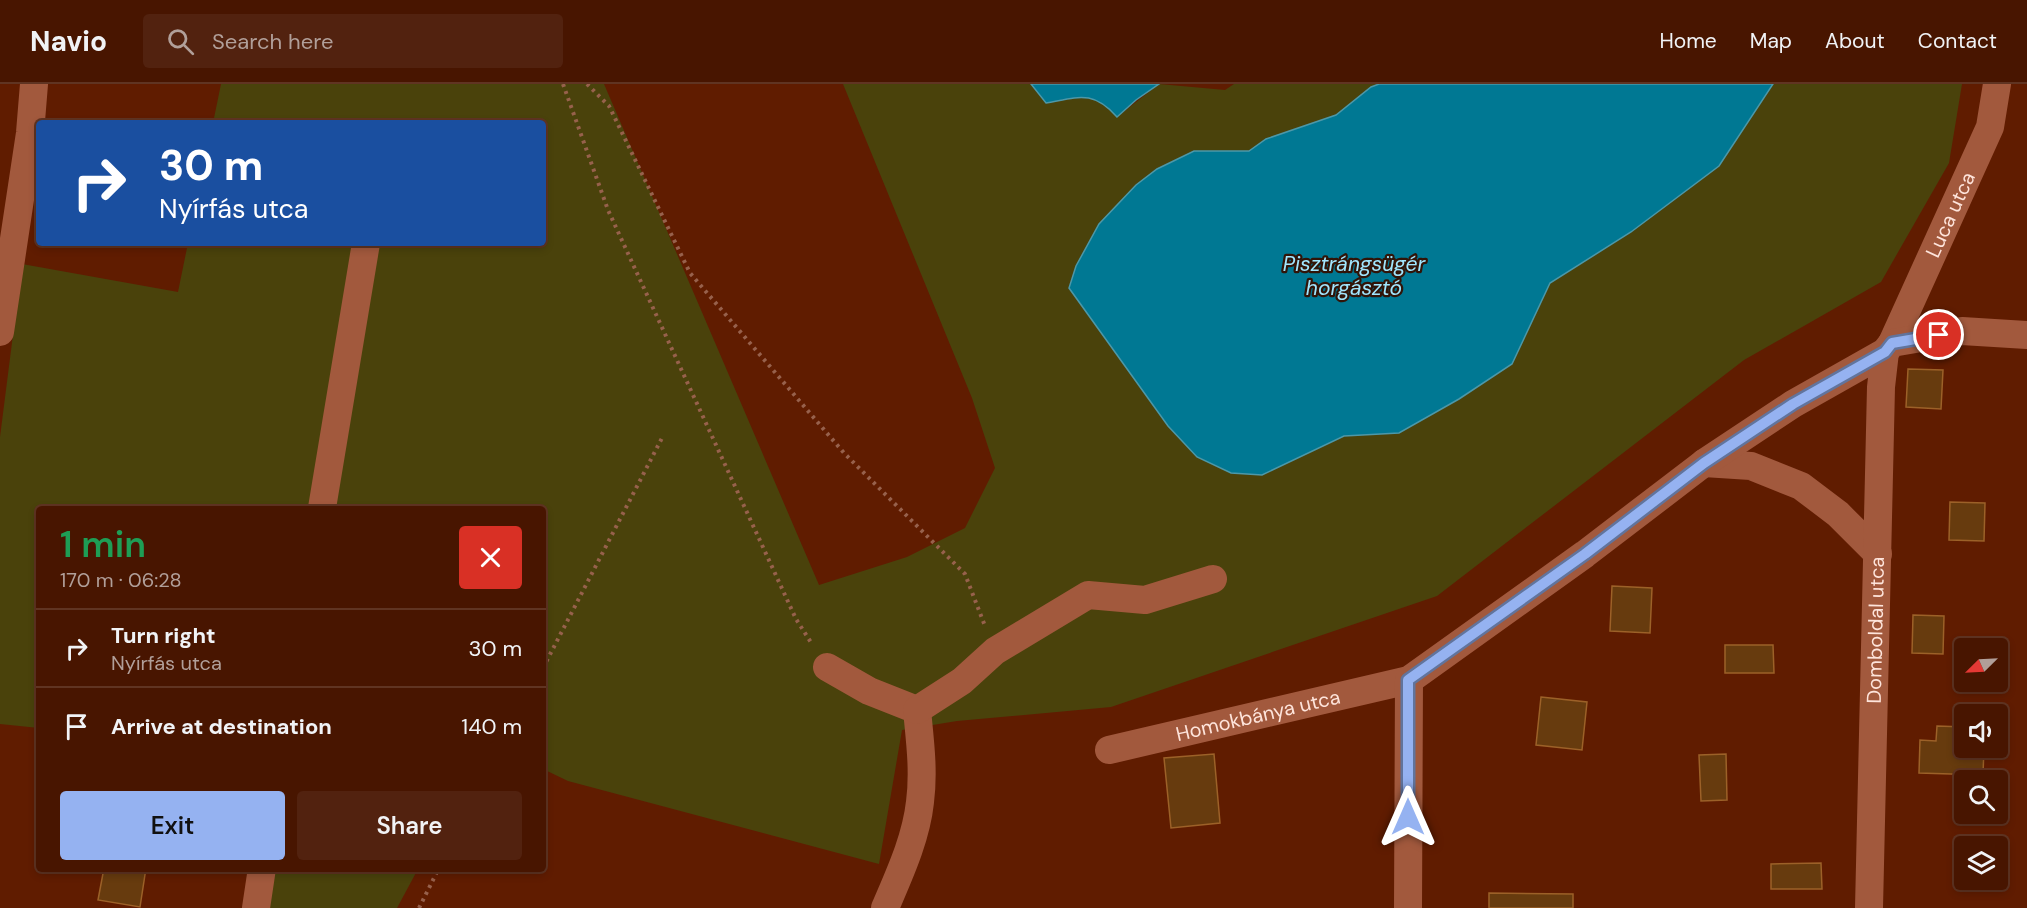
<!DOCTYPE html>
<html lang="en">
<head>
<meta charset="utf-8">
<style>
	body { margin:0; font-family:"DM Sans",sans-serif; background:#52220f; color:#f1f3f6; height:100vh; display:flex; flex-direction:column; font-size:22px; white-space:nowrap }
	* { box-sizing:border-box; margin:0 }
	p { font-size:20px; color:#b19f99 }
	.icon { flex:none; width:33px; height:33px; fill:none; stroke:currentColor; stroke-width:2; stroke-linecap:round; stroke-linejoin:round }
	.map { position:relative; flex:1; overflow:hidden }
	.drawer { position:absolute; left:36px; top:422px; width:510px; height:366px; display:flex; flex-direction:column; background:#481500; border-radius:6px; box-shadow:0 3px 9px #0003,0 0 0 2px #603422 }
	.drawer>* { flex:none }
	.hud { position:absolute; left:36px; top:36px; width:510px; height:126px; border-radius:6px; box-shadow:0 3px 9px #0003,0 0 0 2px #603422; background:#1a4fa0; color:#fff; overflow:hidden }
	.needle { width:39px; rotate:246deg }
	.controls { position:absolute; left:1954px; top:554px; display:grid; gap:12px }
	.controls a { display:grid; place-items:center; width:54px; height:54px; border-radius:6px; background:#481500; box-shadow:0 3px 9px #0003,0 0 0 2px #603422; font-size:30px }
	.pin { position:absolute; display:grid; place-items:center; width:51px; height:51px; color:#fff; margin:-26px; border:3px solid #fff; border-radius:50%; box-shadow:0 2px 6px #0007 }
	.me { position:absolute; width:66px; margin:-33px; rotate:0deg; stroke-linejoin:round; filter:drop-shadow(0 0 4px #0008) }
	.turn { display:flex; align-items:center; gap:21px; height:126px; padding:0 24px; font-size:27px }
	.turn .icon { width:78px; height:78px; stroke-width:2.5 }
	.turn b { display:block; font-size:42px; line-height:51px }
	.round { display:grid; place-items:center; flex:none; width:63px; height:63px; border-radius:6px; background:#52220f }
	.overview { display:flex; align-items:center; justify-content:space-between; height:102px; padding:0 24px }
	h1 { font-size:36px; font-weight:600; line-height:45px; color:#1e9e55 }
	.button { display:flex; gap:12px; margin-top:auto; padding:12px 24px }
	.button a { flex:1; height:69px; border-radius:6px; background:#95b2f1; color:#111; font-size:24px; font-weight:600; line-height:69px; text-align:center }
	.button a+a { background:#52220f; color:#f1f3f6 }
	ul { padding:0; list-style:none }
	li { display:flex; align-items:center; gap:18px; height:78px; padding:0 24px; border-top:2px solid #603422 }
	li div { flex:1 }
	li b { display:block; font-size:22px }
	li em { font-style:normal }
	header { display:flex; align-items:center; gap:36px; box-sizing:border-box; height:84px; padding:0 30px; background:#481500; border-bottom:2px solid #603422 }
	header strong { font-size:28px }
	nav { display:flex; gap:33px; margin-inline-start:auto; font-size:21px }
	.search { width:420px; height:54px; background:#52220f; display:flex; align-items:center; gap:15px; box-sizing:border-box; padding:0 21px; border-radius:6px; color:#b19f99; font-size:22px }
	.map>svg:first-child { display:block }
</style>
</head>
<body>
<header>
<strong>Navio</strong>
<div class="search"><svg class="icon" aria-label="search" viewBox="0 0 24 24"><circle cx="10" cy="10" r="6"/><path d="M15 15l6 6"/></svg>Search here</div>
<nav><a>Home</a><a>Map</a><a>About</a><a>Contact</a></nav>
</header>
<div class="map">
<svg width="2027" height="824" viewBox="0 0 2027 824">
	<rect width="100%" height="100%" fill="#601c00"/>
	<g fill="#4a420b">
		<path d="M221 0H604L819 501 907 473 965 444 995 384 972 314 843 0H1031L1046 19C1079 13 1093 6 1117 33L1159 0 1225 6 1234 0H1379L1371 3 1336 31 1266 55 1249 67H1194L1076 182 1069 203 1168 342 1197 373 1231 389 1261 391 1344 352 1399 349 1512 280 1550 199 1631 148 1719 82 1773 0H1962L1949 79 1881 198 1744 276 1437 512 1111 623 957 637 902 646 879 780 568 697 543 685V424H39V644L0 640V353L22 180 178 208 188 159H543V39H213Z"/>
		<polygon points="254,785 418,785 397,824 247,824"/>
	</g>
	<g fill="#007893" stroke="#4c98a9" stroke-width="1.5">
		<path d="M1031 0H1159L1136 16 1117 33C1093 6 1079 13 1046 19Z"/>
		<polygon points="1379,0 1773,0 1719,82 1631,148 1550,199 1512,280 1459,315 1399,349 1344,352 1262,391 1231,389 1197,373 1168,342 1069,204 1076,182 1099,140 1136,101 1157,85 1194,67 1249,67 1266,55 1336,31 1371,3"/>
	</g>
	<g fill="#673b0e" stroke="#9c6128" stroke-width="1.5">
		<polygon points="1908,285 1943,286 1941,325 1906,323"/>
		<polygon points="1950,418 1985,419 1984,457 1949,456"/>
		<polygon points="1612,502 1652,504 1650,549 1610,547"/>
		<polygon points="1913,531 1944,532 1943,570 1912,569"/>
		<polygon points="1725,561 1773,561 1774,589 1725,589"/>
		<polygon points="1541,613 1587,618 1582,666 1536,661"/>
		<polygon points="1937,642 1965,643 1965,663 1984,663 1983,691 1919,689 1920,656 1936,657"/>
		<polygon points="1214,670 1220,739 1171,744 1164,674"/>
		<polygon points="1726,670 1727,716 1701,717 1699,671"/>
		<polygon points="1821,779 1822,805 1771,805 1771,780"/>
		<polygon points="104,784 146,784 140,823 98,816"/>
		<polygon points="1489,809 1573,810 1573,824 1489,824"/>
	</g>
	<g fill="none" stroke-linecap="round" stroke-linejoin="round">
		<g stroke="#97614c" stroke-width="4" stroke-dasharray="3 4.5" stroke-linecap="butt">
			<polyline points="563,0 608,126 796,535 812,560"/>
			<polyline points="587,0 609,22 690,189 844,369 965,490 985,542"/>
			<polyline points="543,584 662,354"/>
			<polyline points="419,824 439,784"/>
		</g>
		<g stroke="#a2593d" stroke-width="28">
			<polyline points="0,248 30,49 34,0"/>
			<path id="s1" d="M1892 259 1990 43 1997 0"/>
			<polyline points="1704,379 1751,382 1801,402 1838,430 1878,470"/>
			<polyline points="322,424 366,159"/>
			<path d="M827 583 869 607 917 626C920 657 924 687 920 718 916 755 899 791 885 824"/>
			<polyline points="917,626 962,597 995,567 1088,511 1145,516 1213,495"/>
			<path id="s2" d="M1109 666 1409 596 1585 470 1704 379 1793 320 1885 268 1892 259 1962 247 2027 251"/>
			<polyline points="256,824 262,784"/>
			<polyline points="1408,824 1409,596"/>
			<path id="s3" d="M1869 824 1881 303 1885 268"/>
		</g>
	</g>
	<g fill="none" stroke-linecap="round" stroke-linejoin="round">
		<defs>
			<polyline id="route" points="1408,733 1408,596 1585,470 1704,379 1793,320 1885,268 1892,259 1939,251"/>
		</defs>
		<use href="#route" stroke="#61749d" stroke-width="15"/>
		<use href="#route" stroke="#95b2f1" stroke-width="10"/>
	</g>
	<g text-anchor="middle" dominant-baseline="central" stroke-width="4.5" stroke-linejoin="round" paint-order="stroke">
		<g font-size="20" fill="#fee4db" stroke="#311408">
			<text stroke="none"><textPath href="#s1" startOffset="141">Luca utca</textPath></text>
			<text stroke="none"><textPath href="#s3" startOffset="278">Domboldal utca</textPath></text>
			<text stroke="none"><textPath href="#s2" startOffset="153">Homokbánya utca</textPath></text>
		</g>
		<g font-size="21" font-style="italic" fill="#a1e6fe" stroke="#311408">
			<text x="1354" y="180">Pisztrángsügér<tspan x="1354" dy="24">horgásztó</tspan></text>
		</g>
	</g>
</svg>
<div class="controls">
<a><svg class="needle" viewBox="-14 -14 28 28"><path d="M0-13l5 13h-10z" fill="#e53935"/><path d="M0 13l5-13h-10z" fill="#b19f99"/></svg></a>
<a><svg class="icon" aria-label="sound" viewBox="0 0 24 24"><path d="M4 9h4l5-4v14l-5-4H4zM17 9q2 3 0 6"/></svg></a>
<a><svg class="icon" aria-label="search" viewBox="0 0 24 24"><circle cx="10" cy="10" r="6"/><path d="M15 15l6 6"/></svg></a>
<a><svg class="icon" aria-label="layers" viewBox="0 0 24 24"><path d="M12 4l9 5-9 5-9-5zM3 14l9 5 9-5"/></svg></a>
</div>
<div class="pin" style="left:1939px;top:251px;background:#d93025"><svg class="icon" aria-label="arrive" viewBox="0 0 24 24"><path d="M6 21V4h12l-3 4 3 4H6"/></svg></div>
<svg class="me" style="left:1408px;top:733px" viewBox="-20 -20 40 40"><path d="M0-17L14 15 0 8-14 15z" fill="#95b2f1" stroke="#fff" stroke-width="4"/></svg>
<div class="hud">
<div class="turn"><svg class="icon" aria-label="right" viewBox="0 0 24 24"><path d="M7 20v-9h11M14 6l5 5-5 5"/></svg><div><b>30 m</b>Nyírfás utca</div></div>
</div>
<section class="drawer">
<div class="overview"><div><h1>1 min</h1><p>170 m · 06:28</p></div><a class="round" style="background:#d93025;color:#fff"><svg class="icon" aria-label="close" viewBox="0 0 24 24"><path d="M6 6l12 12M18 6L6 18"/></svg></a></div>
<ul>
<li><svg class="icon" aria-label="right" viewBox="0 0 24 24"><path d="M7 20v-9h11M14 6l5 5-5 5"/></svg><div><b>Turn right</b><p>Nyírfás utca</p></div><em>30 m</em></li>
<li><svg class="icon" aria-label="arrive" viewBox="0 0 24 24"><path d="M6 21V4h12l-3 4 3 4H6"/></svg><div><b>Arrive at destination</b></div><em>140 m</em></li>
</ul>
<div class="button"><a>Exit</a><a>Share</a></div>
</section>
</div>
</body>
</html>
